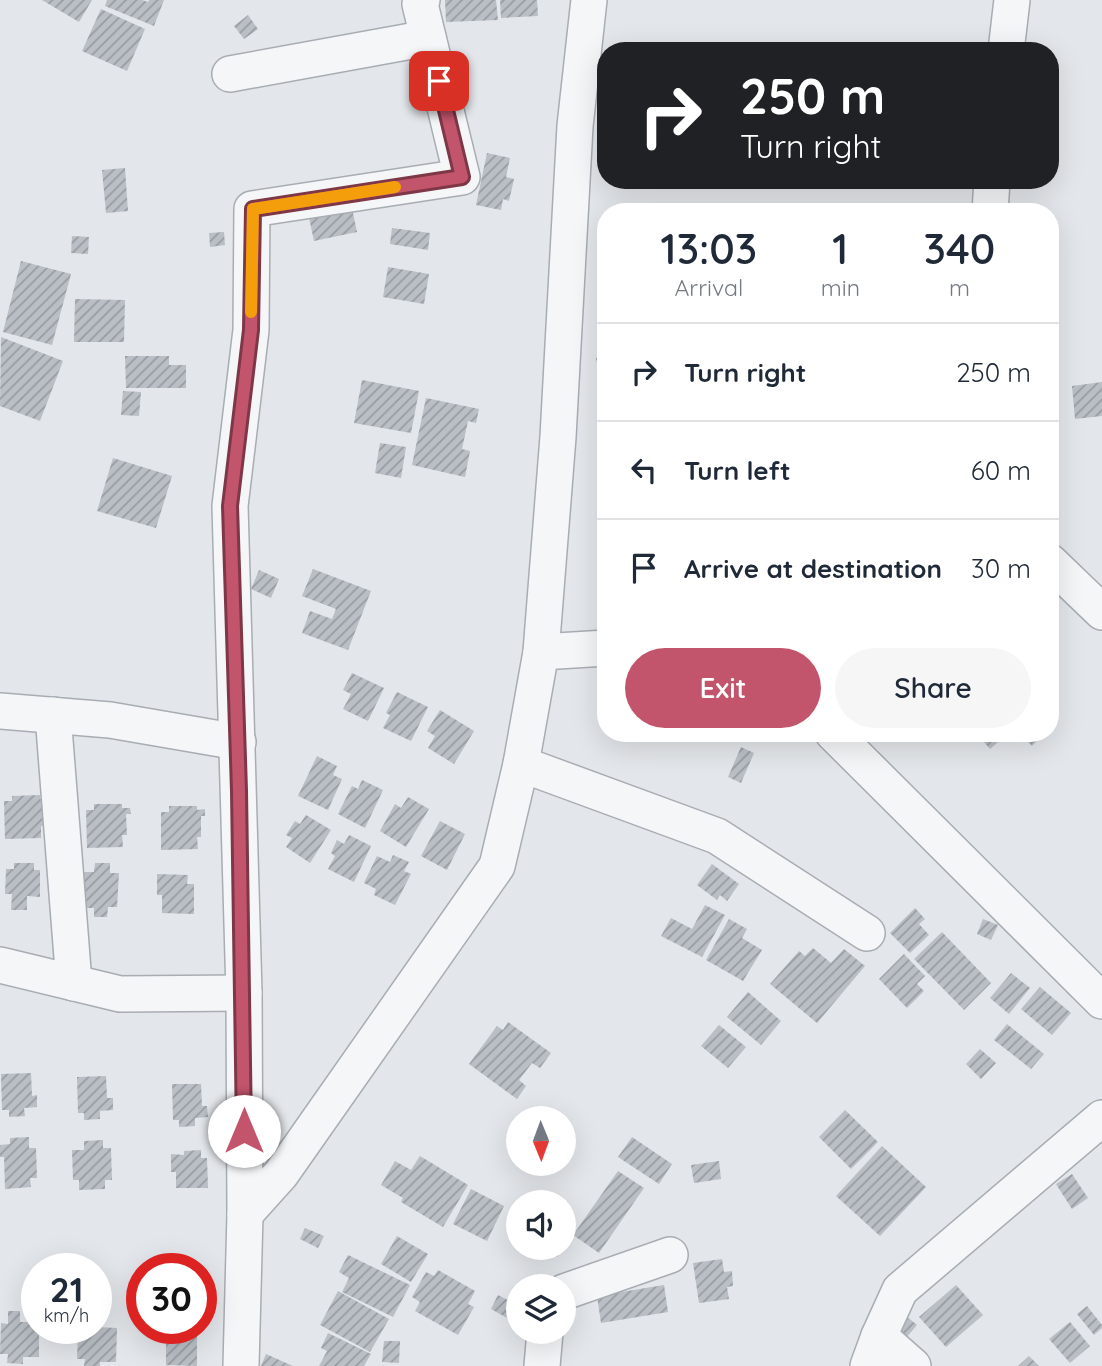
<!DOCTYPE html>
<html lang="en">
<head>
<meta charset="utf-8">
<style>
	body { margin:0; font-family:Quicksand,sans-serif; background:#f6f6f7; color:#1f2937; height:100vh; display:flex; flex-direction:column; font-size:26px; white-space:nowrap }
	* { box-sizing:border-box; margin:0 }
	p { font-size:23px; color:#747a83 }
	.icon { flex:none; width:38px; height:38px; fill:none; stroke:currentColor; stroke-width:2; stroke-linecap:round; stroke-linejoin:round }
	.map { position:relative; flex:1; overflow:hidden }
	.details { position:absolute; left:597px; top:203px; width:462px; height:539px; display:flex; flex-direction:column; background:#fff; border-radius:28px; box-shadow:0 7px 28px #0002 }
	.details>* { flex:none }
	.hud { position:absolute; left:597px; top:42px; width:462px; height:147px; border-radius:28px; box-shadow:0 7px 28px #0002; background:#202124; color:#fff; overflow:hidden }
	.needle { width:46px; rotate:179deg }
	.fabs { position:absolute; left:506px; top:1106px; display:grid; gap:14px }
	.fabs a { display:grid; place-items:center; width:70px; height:70px; border-radius:50%; background:#fff; box-shadow:0 7px 28px #0002; font-size:35px }
	.speed { position:absolute; left:21px; top:1253px; display:flex; gap:14px; font-size:35px; font-weight:700; text-align:center }
	.speed>* { display:grid; place-content:center; width:91px; height:91px; border-radius:50%; background:#fff; box-shadow:0 7px 28px #0002; line-height:1 }
	.speed small { font-size:18px; font-weight:400 }
	.speed .limit { border:10px solid #d22; background:#fff; color:#111 }
	.pin { position:absolute; display:grid; place-items:center; width:60px; height:60px; color:#fff; margin:-30px; border-radius:14px; box-shadow:0 4px 10px #0006 }
	.me { position:absolute; width:77px; margin:-38px; rotate:0deg; stroke-linejoin:round; filter:drop-shadow(0 0 5px #0008) }
	.turn { display:flex; align-items:center; gap:24px; height:147px; padding:0 28px; font-size:32px }
	.turn .icon { width:91px; height:91px; stroke-width:2.5 }
	.turn b { display:block; font-size:49px; line-height:60px }
	.eta { display:flex; justify-content:space-evenly; align-items:center; height:119px; text-align:center }
	.eta b { font-size:42px; font-weight:600; line-height:49px }
	.button { display:flex; gap:14px; margin-top:auto; padding:14px 28px }
	.button a { flex:1; height:80px; border-radius:42px; background:#c2546c; color:#fff; font-size:28px; font-weight:600; line-height:80px; text-align:center }
	.button a+a { background:#f6f6f7; color:#1f2937 }
	ul { padding:0; list-style:none }
	li { display:flex; align-items:center; gap:21px; height:98px; padding:0 28px; border-top:2px solid #e0e1e3 }
	li div { flex:1 }
	li b { display:block; font-size:26px }
	li em { font-style:normal }
	.map>svg:first-child { display:block }
</style>
</head>
<body>
<div class="map">
<svg width="1102" height="1366" viewBox="0 0 1102 1366">
	<defs>
		<pattern id="building-hatch" width="6" height="6" patternUnits="userSpaceOnUse" patternTransform="scale(1.75)"><rect width="6" height="6" fill="#babfc6"/><path d="M-1 1l2-2M0 6l6-6M5 7l2-2" fill="none" stroke="#979ca2"/></pattern>
	</defs>
	<rect width="100%" height="100%" fill="#e3e6ea"/>
	<g fill="url(#building-hatch)">
		<polygon points="42,0 92,0 79,22"/>
		<polygon points="107,0 142,0 148,2 149,0 164,0 154,26 105,6"/>
		<polygon points="445,0 496,0 498,20 446,22"/>
		<polygon points="500,0 537,0 538,16 501,18"/>
		<polygon points="101,9 145,29 127,71 82,51"/>
		<polygon points="248,15 258,29 244,39 234,26"/>
		<polygon points="487,153 510,158 506,177 514,179 509,201 503,199 501,210 476,205"/>
		<polygon points="125,168 128,211 106,213 102,170"/>
		<polygon points="351,204 357,232 314,241 308,213"/>
		<polygon points="392,228 430,233 428,250 390,244"/>
		<polygon points="224,232 225,245 210,247 209,233"/>
		<polygon points="72,236 89,237 88,254 71,253"/>
		<polygon points="21,261 71,274 52,345 3,332"/>
		<polygon points="388,267 429,274 424,304 383,297"/>
		<polygon points="75,299 125,300 124,342 74,342"/>
		<polygon points="1,337 63,361 40,421 0,406"/>
		<polygon points="125,356 169,356 169,365 186,365 186,388 126,388"/>
		<polygon points="606,356 606,398 604,398 596,358"/>
		<polygon points="362,380 419,391 411,433 354,423"/>
		<polygon points="1102,382 1102,416 1075,419 1072,386"/>
		<polygon points="123,391 141,392 139,416 121,415"/>
		<polygon points="426,398 479,409 476,423 468,421 462,449 470,451 465,477 412,465"/>
		<polygon points="380,443 406,447 401,478 375,473"/>
		<polygon points="113,458 172,476 156,528 97,511"/>
		<polygon points="313,569 371,591 348,650 302,633 310,611 332,619 336,609 302,596"/>
		<polygon points="259,570 279,579 271,598 251,589"/>
		<polygon points="352,673 384,688 368,721 343,709 351,694 343,690"/>
		<polygon points="397,692 428,707 411,741 383,728 390,715 386,713"/>
		<polygon points="440,710 474,731 454,764 428,748 435,736 427,731"/>
		<polygon points="976,733 1001,733 1004,737 990,749"/>
		<polygon points="1019,733 1044,733 1032,746"/>
		<polygon points="741,747 754,753 741,783 728,777"/>
		<polygon points="317,756 337,766 333,775 342,779 328,810 298,796"/>
		<polygon points="362,780 383,790 365,828 338,814 352,786 358,789"/>
		<polygon points="40,795 40,799 48,799 44,826 41,826 41,838 5,839 4,801 12,801 12,796"/>
		<polygon points="408,797 429,809 406,847 380,831 395,804 401,808"/>
		<polygon points="94,804 122,804 122,808 130,808 131,814 126,814 127,835 122,835 123,847 87,848 86,810 94,810"/>
		<polygon points="169,806 197,806 197,810 205,809 205,816 201,816 201,837 197,837 198,849 161,850 161,812 169,812"/>
		<polygon points="306,815 331,830 310,863 286,847 292,838 286,835 295,821 300,824"/>
		<polygon points="440,821 465,834 447,870 421,856"/>
		<polygon points="349,835 371,846 354,882 328,869 335,856 331,853 337,840 344,844"/>
		<polygon points="393,855 409,862 404,871 411,874 395,905 374,895 376,889 364,883 377,856 390,862"/>
		<polygon points="14,863 34,863 34,870 40,870 40,897 27,896 27,910 11,910 12,894 5,894 6,869 14,869"/>
		<polygon points="95,863 110,863 110,873 119,873 117,907 108,907 107,917 94,917 94,908 86,908 86,894 79,894 80,872 94,872"/>
		<polygon points="712,864 739,884 727,901 720,895 717,900 697,885"/>
		<polygon points="157,874 188,875 187,884 194,884 194,914 162,913 162,895 157,895"/>
		<polygon points="705,905 725,915 702,957 661,936 671,918 692,929"/>
		<polygon points="915,908 925,919 919,924 929,935 910,953 890,933"/>
		<polygon points="729,919 747,929 742,938 762,950 743,981 706,960"/>
		<polygon points="983,919 998,925 991,940 977,934"/>
		<polygon points="942,932 991,983 964,1010 914,959"/>
		<polygon points="813,948 831,963 844,949 865,966 817,1023 770,984 799,951 805,956"/>
		<polygon points="904,954 925,976 917,984 924,991 907,1008 879,979"/>
		<polygon points="1011,973 1030,988 1009,1014 990,998"/>
		<polygon points="1040,987 1071,1013 1052,1035 1021,1009"/>
		<polygon points="748,992 781,1021 761,1045 727,1017"/>
		<polygon points="508,1022 551,1053 540,1068 532,1063 519,1080 526,1086 517,1099 469,1064 497,1026 503,1030"/>
		<polygon points="1007,1024 1044,1054 1031,1069 994,1040"/>
		<polygon points="719,1025 746,1047 728,1068 701,1046"/>
		<polygon points="980,1049 996,1063 981,1079 966,1064"/>
		<polygon points="31,1073 32,1096 37,1095 37,1107 24,1108 25,1116 9,1117 9,1110 2,1110 1,1074"/>
		<polygon points="106,1076 107,1098 113,1098 113,1110 100,1111 100,1119 84,1120 84,1113 78,1113 77,1077"/>
		<polygon points="172,1084 201,1084 202,1106 207,1106 208,1117 195,1118 195,1126 179,1127 179,1120 173,1120"/>
		<polygon points="845,1110 878,1142 851,1169 819,1137"/>
		<polygon points="29,1137 29,1148 36,1148 37,1178 30,1178 31,1187 5,1189 4,1157 0,1157 0,1145 10,1144 10,1138"/>
		<polygon points="632,1137 672,1164 659,1184 618,1157"/>
		<polygon points="103,1140 103,1148 111,1148 112,1180 105,1180 105,1189 79,1190 79,1180 73,1180 72,1150 84,1150 84,1141"/>
		<polygon points="882,1146 926,1187 880,1236 836,1196"/>
		<polygon points="201,1150 201,1158 207,1158 208,1188 176,1188 176,1172 171,1172 171,1154 184,1155 184,1151"/>
		<polygon points="420,1156 468,1185 443,1227 401,1202 403,1198 381,1185 395,1161 411,1170"/>
		<polygon points="719,1161 721,1179 694,1183 691,1165"/>
		<polygon points="618,1171 644,1188 599,1253 573,1235"/>
		<polygon points="1072,1174 1088,1198 1072,1209 1056,1184"/>
		<polygon points="471,1189 504,1206 487,1241 453,1224"/>
		<polygon points="305,1228 324,1236 318,1248 300,1239"/>
		<polygon points="397,1236 428,1254 411,1282 381,1264"/>
		<polygon points="564,1239 568,1242 557,1257 545,1248 564,1248"/>
		<polygon points="348,1255 410,1285 393,1317 342,1292 349,1278 339,1272"/>
		<polygon points="722,1259 724,1272 732,1271 733,1286 727,1287 729,1299 699,1303 693,1263"/>
		<polygon points="438,1270 475,1291 468,1304 474,1307 458,1335 415,1311 420,1302 412,1297 426,1272 434,1276"/>
		<polygon points="664,1285 668,1312 601,1323 597,1296"/>
		<polygon points="956,1285 983,1315 946,1347 919,1317"/>
		<polygon points="338,1291 389,1319 370,1352 320,1325"/>
		<polygon points="498,1295 517,1305 509,1319 491,1309"/>
		<polygon points="1087,1306 1102,1325 1102,1328 1094,1335 1077,1314"/>
		<polygon points="8,1311 20,1311 20,1322 37,1322 37,1328 39,1328 39,1357 23,1357 23,1364 7,1363 8,1354 0,1354 1,1323 8,1324"/>
		<polygon points="900,1311 917,1325 906,1338 890,1324"/>
		<polygon points="1070,1322 1090,1346 1070,1363 1049,1339"/>
		<polygon points="96,1327 117,1328 116,1362 100,1362 100,1366 84,1366 85,1359 77,1359 78,1329"/>
		<polygon points="174,1328 197,1332 197,1366 166,1365 166,1335 173,1336"/>
		<polygon points="328,1333 371,1354 364,1366 319,1366 327,1351 321,1348"/>
		<polygon points="384,1341 400,1341 399,1363 382,1362"/>
		<polygon points="266,1354 293,1366 261,1366"/>
		<polygon points="1029,1356 1039,1366 1018,1366"/>
	</g>
	<g fill="none" stroke-linecap="round" stroke-linejoin="round">
		<defs>
			<g id="minor">
				<polyline points="1006,51 1012,0"/>
				<polyline points="230,74 428,38"/>
				<polyline points="990,212 992,180"/>
				<polyline points="1050,562 1102,612"/>
				<polyline points="541,652 606,648"/>
				<polyline points="0,711 110,720 238,742"/>
				<polyline points="53,715 74,983"/>
				<polyline points="833,733 1102,1001"/>
				<polyline points="521,764 717,836 867,933"/>
				<polyline points="0,965 120,994 244,993"/>
				<polyline points="245,1214 281,1174 497,866 521,764 541,652 558,437 575,126 589,0"/>
				<polyline points="564,1292 670,1255"/>
				<polyline points="879,1336 913,1366"/>
				<polyline points="241,1366 245,1214 244,993 230,506 251,330 252,209 462,177 420,4 422,0"/>
				<polyline points="542,1366 545,1332"/>
				<polyline points="868,1366 879,1336 900,1290 1102,1118"/>
			</g>
		</defs>
		<use href="#minor" stroke="#a8adb4" stroke-width="38"/>
		<use href="#minor" stroke="#f5f6f8" stroke-width="35"/>
	</g>
	<g fill="none" stroke-linecap="round" stroke-linejoin="round">
		<defs>
			<polyline id="route" points="244,1131 239,791 230,506 251,330 253,209 462,177 439,81"/>
		</defs>
		<use href="#route" stroke="#7e3746" stroke-width="18"/>
		<use href="#route" stroke="#c2546c" stroke-width="12"/>
		<polyline stroke="#f59e0b" stroke-width="12" points="251,312 253,209 395,187"/>
	</g>
</svg>
<div class="fabs">
<a><svg class="needle" viewBox="-14 -14 28 28"><path d="M0-13l5 13h-10z" fill="#e53935"/><path d="M0 13l5-13h-10z" fill="#747a83"/></svg></a>
<a><svg class="icon" aria-label="sound" viewBox="0 0 24 24"><path d="M4 9h4l5-4v14l-5-4H4zM17 9q2 3 0 6"/></svg></a>
<a><svg class="icon" aria-label="layers" viewBox="0 0 24 24"><path d="M12 4l9 5-9 5-9-5zM3 14l9 5 9-5"/></svg></a>
</div>
<div class="speed"><div>21<small>km/h</small></div><div class="limit">30</div></div>
<div class="pin" style="left:439px;top:81px;background:#d93025"><svg class="icon" aria-label="arrive" viewBox="0 0 24 24"><path d="M6 21V4h12l-3 4 3 4H6"/></svg></div>
<svg class="me" style="left:244px;top:1131px" viewBox="-20 -20 40 40"><circle r="19" fill="#fff"/><path d="M0-13L10 11 0 6-10 11z" fill="#c2546c"/></svg>
<div class="hud">
<div class="turn"><svg class="icon" aria-label="right" viewBox="0 0 24 24"><path d="M7 20v-9h11M14 6l5 5-5 5"/></svg><div><b>250 m</b>Turn right</div></div>
</div>
<section class="details">
<div class="eta">
<div><b>13:03</b><p>Arrival</p></div>
<div><b>1</b><p>min</p></div>
<div><b>340</b><p>m</p></div>
</div>
<ul>
<li><svg class="icon" aria-label="right" viewBox="0 0 24 24"><path d="M7 20v-9h11M14 6l5 5-5 5"/></svg><div><b>Turn right</b></div><em>250 m</em></li>
<li><svg class="icon" aria-label="left" viewBox="0 0 24 24"><path d="M17 20v-9H6M10 6l-5 5 5 5"/></svg><div><b>Turn left</b></div><em>60 m</em></li>
<li><svg class="icon" aria-label="arrive" viewBox="0 0 24 24"><path d="M6 21V4h12l-3 4 3 4H6"/></svg><div><b>Arrive at destination</b></div><em>30 m</em></li>
</ul>
<div class="button"><a>Exit</a><a>Share</a></div>
</section>
</div>
</body>
</html>
